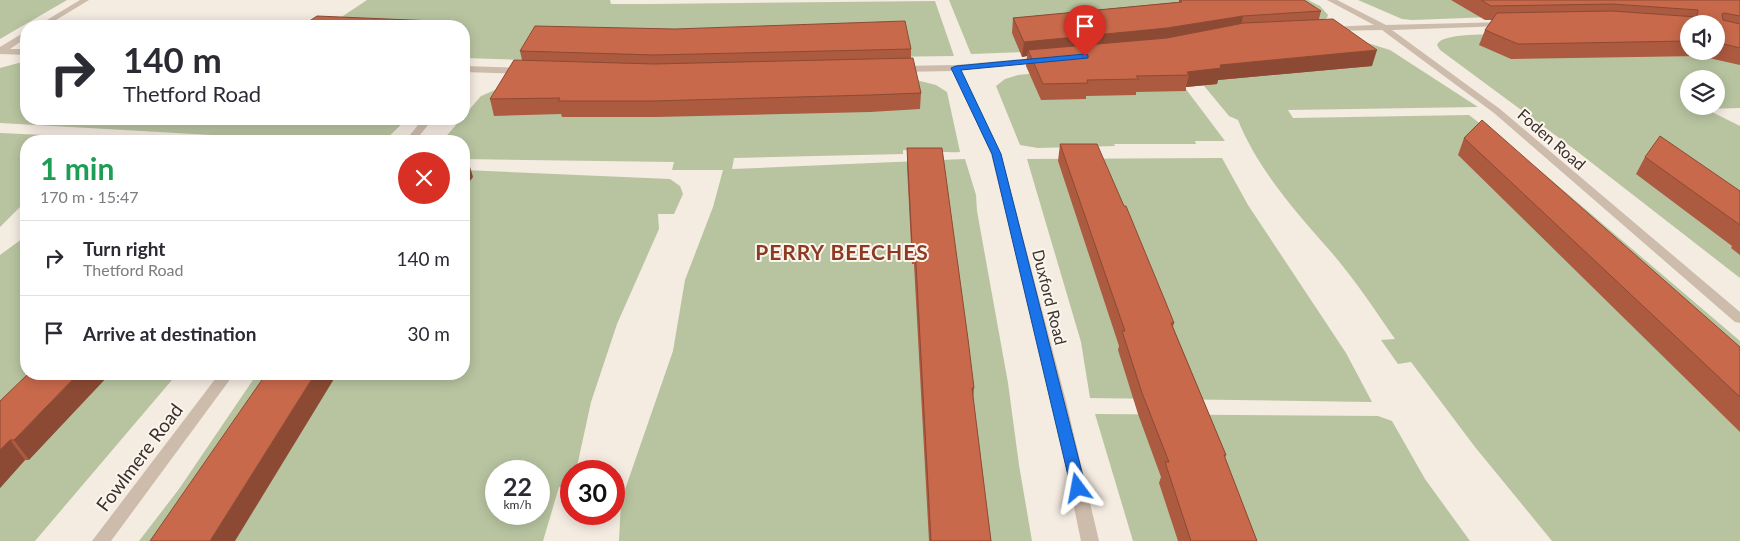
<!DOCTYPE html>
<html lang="en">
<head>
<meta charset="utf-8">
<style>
	body { margin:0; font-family:Lato,sans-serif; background:#f7f7f7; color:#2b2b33; height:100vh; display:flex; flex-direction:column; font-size:19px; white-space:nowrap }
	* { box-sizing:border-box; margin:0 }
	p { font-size:16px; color:#7c7c81 }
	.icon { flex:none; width:28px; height:28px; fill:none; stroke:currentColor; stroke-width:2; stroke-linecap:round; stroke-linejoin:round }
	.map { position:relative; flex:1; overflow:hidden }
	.side { position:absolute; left:20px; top:135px; width:450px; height:245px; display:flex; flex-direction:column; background:#fff; border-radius:20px; box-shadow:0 2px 12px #0003 }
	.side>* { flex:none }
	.hud { position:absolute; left:20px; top:20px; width:450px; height:105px; border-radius:20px; box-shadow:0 2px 12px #0003; background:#fff; color:#2b2b33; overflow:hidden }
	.fabs { position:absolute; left:1680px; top:15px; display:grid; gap:10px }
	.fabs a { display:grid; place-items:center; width:45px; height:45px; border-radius:50%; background:#fff; box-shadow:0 2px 12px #0003; font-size:25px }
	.speed { position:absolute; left:485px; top:460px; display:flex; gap:10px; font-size:25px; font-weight:700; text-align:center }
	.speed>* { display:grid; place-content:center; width:65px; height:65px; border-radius:50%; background:#fff; box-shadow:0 2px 12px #0003; line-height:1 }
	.speed small { font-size:12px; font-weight:400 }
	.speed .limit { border:8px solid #d22; background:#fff; color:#111 }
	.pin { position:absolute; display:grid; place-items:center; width:42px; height:42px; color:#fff; margin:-51px -21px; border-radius:50% 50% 50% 0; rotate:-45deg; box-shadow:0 0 5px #0007 }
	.pin .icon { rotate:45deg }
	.me { position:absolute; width:55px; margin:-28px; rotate:347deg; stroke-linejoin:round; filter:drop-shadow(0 0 4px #0008) }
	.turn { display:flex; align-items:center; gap:18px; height:105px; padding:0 20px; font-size:22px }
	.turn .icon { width:65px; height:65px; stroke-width:2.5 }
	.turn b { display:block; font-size:35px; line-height:42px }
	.round { display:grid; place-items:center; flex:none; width:52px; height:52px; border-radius:26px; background:#f7f7f7 }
	.head { display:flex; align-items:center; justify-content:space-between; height:85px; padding:0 20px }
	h1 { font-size:30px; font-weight:700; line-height:38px; color:#1e9e55 }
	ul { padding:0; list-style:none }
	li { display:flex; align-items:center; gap:15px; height:75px; padding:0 20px; border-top:1px solid #e1e1e2 }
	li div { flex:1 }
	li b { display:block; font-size:19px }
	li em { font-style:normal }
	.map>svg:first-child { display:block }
</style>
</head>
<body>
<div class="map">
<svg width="1740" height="541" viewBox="0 0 1740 541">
	<rect width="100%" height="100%" fill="#f4ebe1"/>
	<g fill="#b8c4a0" fill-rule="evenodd">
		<polygon points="0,0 67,0 0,39"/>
		<polygon points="367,0 610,0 611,4 650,4 935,1 954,56 556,61 464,58 464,26 328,26"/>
		<polygon points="949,0 1308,0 1320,6 1328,15 1327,18 1319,21 1026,52 971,54"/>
		<polygon points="1358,0 1740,0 1716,24 1492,17 1412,20 1402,19"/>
		<path d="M1507 34 1689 51H1716L1740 45V108L1706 109 1740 126V278L1574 149 1440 50 1437 45C1441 32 1493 35 1507 34ZM1689 79H1716V106H1689Z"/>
		<path d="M1361 41 1390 50 1478 107 1288 110 1293 118 1469 115 1536 167 1740 341V541H1552L1475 447 1411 362 1398 364 1381 340 1395 339C1375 310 1355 280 1332 253 1297 213 1258 170 1238 120L1229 116 1181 58Z"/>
		<polygon points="1164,60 1225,141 1195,141 1196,144 1114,144 1115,146 1038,148 1020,145 996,86 1005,79 1018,75"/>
		<polygon points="26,61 26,119 407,119 384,141 266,138 0,123 0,68"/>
		<path d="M912 79 936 85 947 92 960 152C941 153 923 150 903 150V154L734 158 732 169 965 159 976 195 977 211 1008 383 1019 465 1032 541H619L621 501 673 351 685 280 713 207 723 170H672L674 162 464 159V141H442L481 96 507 85Z"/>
		<polygon points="0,133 109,138 105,141 26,141 26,201 0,227"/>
		<polygon points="1222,158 1248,205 1346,353 1372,402 1090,398 1081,342 1027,159"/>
		<path d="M464 170 670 179 680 186 683 194 674 214H658L659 229 617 324 591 402 576 471H571V486L559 487 543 541H139L179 489 257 374H464ZM496 471H539V514H496Z"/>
		<polygon points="26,236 26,374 177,374 35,541 0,541 0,255"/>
		<polygon points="1095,414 1378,416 1392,421 1425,479 1470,541 1133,541"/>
	</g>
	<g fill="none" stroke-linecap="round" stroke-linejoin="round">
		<g fill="#cdbbac" fill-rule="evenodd">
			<polygon points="80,0 89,0 46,26 37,26"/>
			<polygon points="1327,0 1337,0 1386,25 1507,22 1507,26 1504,26 1392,30 1500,109 1740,312 1740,323 1735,322 1494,113 1382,30 1326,31 1326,27 1329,27 1374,25"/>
			<polygon points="23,33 26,33 26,38 10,49 26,49 26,55 0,54 0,47"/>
			<polygon points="1044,57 1048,60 1047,62 961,70 1001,154 1066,401 1099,541 1081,541 1052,401 991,154 953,71 899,72 895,69 899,66 956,65"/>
			<polygon points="464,66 524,68 528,71 524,74 464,72"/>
			<polygon points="423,119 433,119 415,141 405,141"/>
			<polygon points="219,374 234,374 111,541 92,541"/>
		</g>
	</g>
	<g fill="#ac5a40" fill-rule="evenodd">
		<polygon points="1179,0 1321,11 1319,19 1372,66 1218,80 1217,84 1186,87 1186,91 1136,92 1136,95 1086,96 1086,99 1041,100 1026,66 1027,56 1022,57 1012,33 1013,18 1179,2"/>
		<path d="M1451 0H1740V65L1700 56 1511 59 1479 45 1485 30 1492 20H1485ZM1689 24H1716V51H1689Z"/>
		<polygon points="911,49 911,58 921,93 920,109 870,112 655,117 562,117 561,114 494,116 490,99 522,60 520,51"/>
		<polygon points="1464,138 1740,347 1740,432 1458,155"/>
		<polygon points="1060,144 1174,323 1173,327 1226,455 1225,458 1257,541 1178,541 1159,483 1161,477 1138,414 1118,350 1119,346 1058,161"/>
		<polygon points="907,148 974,388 973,400 991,541 929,541 914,264 912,264 907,166"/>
		<polygon points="1645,157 1740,191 1740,255 1731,248 1732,246 1636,174"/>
		<polygon points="0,401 29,460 25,460 0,488"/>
	</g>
	<g fill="#8c4a34">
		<polygon points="1243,16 1240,30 1164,43 1028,50 1027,56 1022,57 1024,42"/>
		<polygon points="457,22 458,26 452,26"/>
		<polygon points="1377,50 1372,66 1218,80 1217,84 1186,87 1189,75 1187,72 1220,65"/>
		<polygon points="468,160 473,177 464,189 464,165"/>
		<polygon points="78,374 110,374 29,460 14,440"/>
		<polygon points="315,374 337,374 235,541 210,541"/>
		<polygon points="10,440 25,460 0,488 0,450"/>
	</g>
	<g fill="#c8694b" stroke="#8c4a34">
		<polygon points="1179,0 1304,0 1321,11 1243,16 1167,28 1024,42 1013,18 1182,2"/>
		<polygon points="1481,0 1740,0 1740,16 1724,13 1722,14 1723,20 1740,24 1740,48 1716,42 1716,24 1689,24 1689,41 1518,44 1485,30 1497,13 1612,11 1697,17 1698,10 1612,4 1491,6"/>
		<polygon points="317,16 457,22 452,26 302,26"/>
		<polygon points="1333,19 1377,50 1220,65 1221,68 1187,72 1189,75 1136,76 1139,79 1087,80 1088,83 1043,84 1028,50 1167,38 1244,23"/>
		<polygon points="905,21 911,49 654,55 520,51 535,26 675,29"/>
		<polygon points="913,58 921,93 870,95 653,101 558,101 560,98 490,99 514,60 654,64"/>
		<polygon points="1482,120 1740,347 1740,397 1464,138"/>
		<polygon points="1660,136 1740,191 1740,225 1645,157"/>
		<polygon points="1060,144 1097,144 1124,206 1126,206 1166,303 1174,323 1171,323 1226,455 1224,455 1257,541 1191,541 1165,462 1169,462 1142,393 1122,331 1125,331"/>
		<polygon points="907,148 942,148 968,339 974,388 972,388 991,541 931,541 915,246 912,245"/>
		<polygon points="464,160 468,160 464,165"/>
		<polygon points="28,374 78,374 14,440 10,440 0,450 0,401"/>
		<polygon points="266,374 315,374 210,541 150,541"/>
	</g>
	<polygon fill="#1a73e8" stroke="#114b97" points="1085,54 1088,55 1088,58 961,70 1001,154 1086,488 1084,493 1073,493 1071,488 992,154 951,68 956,66"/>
	<g text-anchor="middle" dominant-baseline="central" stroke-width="4" stroke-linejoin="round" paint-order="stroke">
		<g font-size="16" fill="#3b302b" stroke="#fbf5ee">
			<text transform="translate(1552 139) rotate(41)">Foden Road</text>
			<text transform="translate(1050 297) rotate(76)">Duxford Road</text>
		</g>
		<g font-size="19" fill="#3b302b" stroke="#fbf5ee">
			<text transform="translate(139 457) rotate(-53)">Fowlmere Road</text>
		</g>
		<g font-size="21" font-weight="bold" letter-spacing="1" fill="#8c3b22" stroke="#fbf5ee">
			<text x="842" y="251">PERRY BEECHES</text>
		</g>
	</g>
</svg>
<div class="fabs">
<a><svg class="icon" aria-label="sound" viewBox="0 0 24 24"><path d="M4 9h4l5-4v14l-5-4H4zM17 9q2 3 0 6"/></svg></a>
<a><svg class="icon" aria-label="layers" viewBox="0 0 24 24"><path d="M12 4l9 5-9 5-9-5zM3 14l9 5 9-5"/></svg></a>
</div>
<div class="speed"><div>22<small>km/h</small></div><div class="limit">30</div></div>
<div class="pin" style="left:1085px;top:56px;background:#d93025"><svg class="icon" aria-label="arrive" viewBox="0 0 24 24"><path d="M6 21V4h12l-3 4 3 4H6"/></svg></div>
<svg class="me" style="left:1078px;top:488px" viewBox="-20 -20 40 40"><path d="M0-17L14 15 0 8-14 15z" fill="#1a73e8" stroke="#fff" stroke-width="4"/></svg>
<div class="hud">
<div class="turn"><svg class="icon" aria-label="right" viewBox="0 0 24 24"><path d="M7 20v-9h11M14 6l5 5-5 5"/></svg><div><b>140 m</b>Thetford Road</div></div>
</div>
<section class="side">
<div class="head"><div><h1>1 min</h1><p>170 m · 15:47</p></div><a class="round" style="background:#d93025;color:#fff"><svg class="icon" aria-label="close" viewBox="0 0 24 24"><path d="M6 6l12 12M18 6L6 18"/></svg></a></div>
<ul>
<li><svg class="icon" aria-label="right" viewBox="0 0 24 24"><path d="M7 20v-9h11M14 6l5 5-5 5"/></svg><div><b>Turn right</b><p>Thetford Road</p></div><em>140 m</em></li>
<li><svg class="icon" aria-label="arrive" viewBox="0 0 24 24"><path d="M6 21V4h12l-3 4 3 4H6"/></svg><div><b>Arrive at destination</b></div><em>30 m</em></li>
</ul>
</section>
</div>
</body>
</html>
